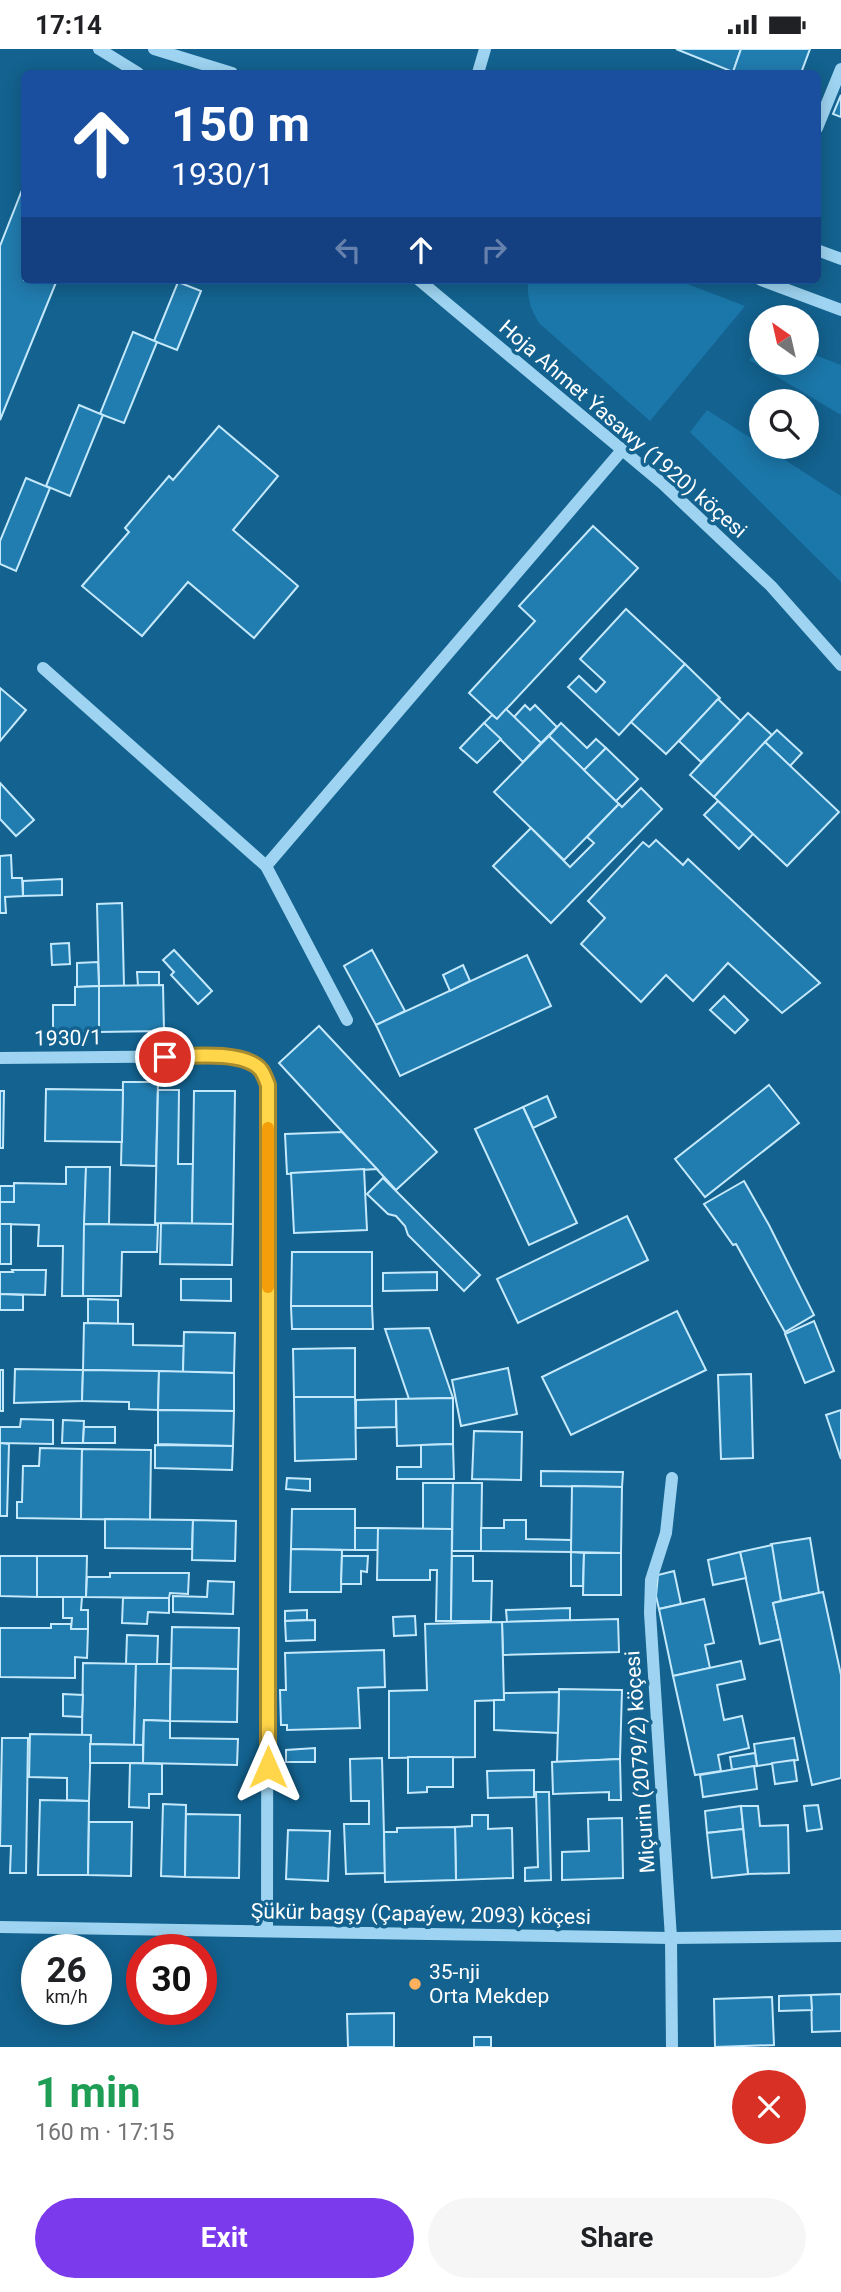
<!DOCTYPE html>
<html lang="en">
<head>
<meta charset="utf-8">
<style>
	body { margin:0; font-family:Roboto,sans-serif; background:#f6f6f6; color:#202124; height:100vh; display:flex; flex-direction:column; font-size:26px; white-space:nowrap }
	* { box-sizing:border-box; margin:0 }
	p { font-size:23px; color:#757577 }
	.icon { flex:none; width:38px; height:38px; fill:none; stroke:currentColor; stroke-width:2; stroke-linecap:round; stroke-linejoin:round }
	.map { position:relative; height:1998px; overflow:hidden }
	.drawer { display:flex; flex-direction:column; background:#fff; flex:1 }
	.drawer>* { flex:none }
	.banner { position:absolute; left:21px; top:21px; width:800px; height:214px; border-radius:10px; box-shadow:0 4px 18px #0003; background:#1a4fa0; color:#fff; overflow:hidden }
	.needle { width:46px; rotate:326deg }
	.buttons { position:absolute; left:749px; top:256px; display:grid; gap:14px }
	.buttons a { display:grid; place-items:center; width:70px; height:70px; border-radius:50%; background:#fff; box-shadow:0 4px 18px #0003; font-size:35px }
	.speed { position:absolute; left:21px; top:1885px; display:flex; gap:14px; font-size:35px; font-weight:700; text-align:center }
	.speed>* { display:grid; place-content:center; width:91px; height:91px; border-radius:50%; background:#fff; box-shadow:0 4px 18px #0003; line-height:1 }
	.speed small { font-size:18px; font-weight:400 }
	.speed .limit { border:10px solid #d22; background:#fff; color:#111 }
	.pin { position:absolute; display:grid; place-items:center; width:60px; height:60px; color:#fff; margin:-30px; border:4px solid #fff; border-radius:50%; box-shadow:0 2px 7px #0007 }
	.me { position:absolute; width:77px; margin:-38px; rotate:0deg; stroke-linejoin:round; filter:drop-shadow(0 0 5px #0008) }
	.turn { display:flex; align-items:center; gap:24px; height:147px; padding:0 35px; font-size:32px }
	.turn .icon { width:91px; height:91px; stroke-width:2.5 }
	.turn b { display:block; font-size:49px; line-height:60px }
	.lanes { display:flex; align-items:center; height:66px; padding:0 35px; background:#0003; justify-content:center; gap:35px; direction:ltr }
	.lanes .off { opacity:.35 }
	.round { display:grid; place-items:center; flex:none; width:74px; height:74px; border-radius:37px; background:#f6f6f6 }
	.headline { display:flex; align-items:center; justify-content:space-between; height:119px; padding:0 35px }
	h1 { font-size:42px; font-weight:700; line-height:52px; color:#1e9e55 }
	.primary-button { display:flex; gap:14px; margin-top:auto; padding:14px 35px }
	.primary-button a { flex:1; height:80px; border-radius:42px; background:#7c3aed; color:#fff; font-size:28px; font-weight:700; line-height:80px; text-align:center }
	.primary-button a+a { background:#f6f6f6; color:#202124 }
	.status { display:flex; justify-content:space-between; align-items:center; height:49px; padding:0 35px; background:#fff; direction:ltr }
	.status svg { height:19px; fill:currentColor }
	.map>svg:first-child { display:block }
</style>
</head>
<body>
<div class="status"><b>17:14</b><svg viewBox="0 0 49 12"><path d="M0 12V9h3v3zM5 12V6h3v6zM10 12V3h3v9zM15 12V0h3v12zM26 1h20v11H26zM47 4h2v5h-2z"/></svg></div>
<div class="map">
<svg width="841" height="1998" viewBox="0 0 841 1998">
	<rect width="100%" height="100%" fill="#13628f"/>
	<g fill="#1b77a9">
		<path d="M528 231H677L745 257 650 372 540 275C530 261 527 248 528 231Z"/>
		<polygon points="761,295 761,313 807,313 807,303 841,316 841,366 749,311"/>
		<polygon points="707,361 841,447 841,533 690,383"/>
	</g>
	<g fill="#217caf" stroke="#c5e9fc" stroke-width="2">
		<polygon points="676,0 741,0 733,23"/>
		<polygon points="741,0 810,0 801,24 737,24 733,23"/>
		<polygon points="841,46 841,68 833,65"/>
		<polygon points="24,136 24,231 57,231 0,371 0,197"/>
		<polygon points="178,233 201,242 177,301 154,292"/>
		<polygon points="133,283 157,293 124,374 100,365"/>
		<polygon points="79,356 103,366 70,447 46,437"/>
		<polygon points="219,377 278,427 233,481 298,537 254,589 188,533 142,587 82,537 129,483 125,479 169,427 173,431"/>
		<polygon points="26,429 50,439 16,522 0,515 0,492"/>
		<polygon points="593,477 638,519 497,670 469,644 535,572 519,557"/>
		<polygon points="626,560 685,615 619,686 568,638 579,627 596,643 605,633 580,610"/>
		<polygon points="685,615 720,649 666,705 631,673"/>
		<polygon points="0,639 26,661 0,692"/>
		<polygon points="718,650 741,672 701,713 679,692"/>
		<polygon points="525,656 530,661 535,656 557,678 541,694 514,668"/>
		<polygon points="506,660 541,694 523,713 484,674 492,666 497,670"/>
		<polygon points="748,664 772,686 714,748 690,726"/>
		<polygon points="484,674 501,690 477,714 460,699"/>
		<polygon points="561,674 587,699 596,690 606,699 584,721 549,687"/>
		<polygon points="777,681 802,704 790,717 765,693"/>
		<polygon points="549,687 619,755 564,811 494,743"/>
		<polygon points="765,693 839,763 787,817 714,748"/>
		<polygon points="606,699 638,730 616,752 584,721"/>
		<polygon points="0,734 34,771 16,787 0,770"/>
		<polygon points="641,739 662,760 551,874 493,817 531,779 570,818 594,794 587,788 619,755 622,758"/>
		<polygon points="718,752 753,785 739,800 704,766"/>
		<polygon points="656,791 683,816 688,810 820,934 782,964 728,914 693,952 666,926 641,953 581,895 605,869 588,852 643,793 649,798"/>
		<polygon points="11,806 12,829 22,829 23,847 5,848 6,864 0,864 0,807"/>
		<polygon points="62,830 62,846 23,847 23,832"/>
		<polygon points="122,854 124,937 99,937 97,855"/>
		<polygon points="69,894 70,915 52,916 51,895"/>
		<polygon points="174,901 212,942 198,955 171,926 174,923 163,911"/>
		<polygon points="372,901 405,962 376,976 344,917"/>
		<polygon points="527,906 551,957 400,1027 376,976"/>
		<polygon points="98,913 99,937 77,938 77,914"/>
		<polygon points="463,916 470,932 450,942 443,926"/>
		<polygon points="137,923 159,923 159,936 138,937"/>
		<polygon points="163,936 164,982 99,983 99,937"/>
		<polygon points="99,937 99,983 53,984 53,956 75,956 75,938"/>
		<polygon points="724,947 748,971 735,984 710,961"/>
		<polygon points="319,977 437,1103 396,1141 279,1014"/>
		<polygon points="123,1033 158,1033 156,1117 121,1116"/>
		<polygon points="769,1036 799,1074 705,1148 675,1110"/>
		<polygon points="46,1040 123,1041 122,1093 45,1092"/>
		<polygon points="158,1041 179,1041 178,1115 193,1115 192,1175 155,1174"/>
		<polygon points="0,1042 4,1042 3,1099 0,1099"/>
		<polygon points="194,1042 235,1042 233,1175 192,1175"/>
		<polygon points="547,1047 556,1068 533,1079 523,1058"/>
		<polygon points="523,1058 577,1174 529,1196 475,1080"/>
		<polygon points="342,1083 377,1120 287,1125 285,1085"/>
		<polygon points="66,1118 86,1118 83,1247 62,1247 63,1197 38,1197 39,1176 0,1175 0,1153 14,1153 14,1134 66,1135"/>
		<polygon points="86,1118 110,1118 109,1175 84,1175"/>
		<polygon points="364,1120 367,1181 294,1184 291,1124"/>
		<polygon points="383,1129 480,1226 464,1242 408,1186 405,1177 396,1167 388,1165 367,1145"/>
		<polygon points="744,1132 769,1176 814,1266 785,1283 736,1195 733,1196 704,1155"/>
		<rect x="0" y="1137" width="14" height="16"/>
		<polygon points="627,1167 648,1211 518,1274 497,1230"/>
		<polygon points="161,1174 233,1175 232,1216 160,1215"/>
		<rect x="0" y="1175" width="11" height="40"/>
		<polygon points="84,1175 158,1176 157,1203 122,1203 121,1247 83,1247"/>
		<polygon points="292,1203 372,1203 372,1257 291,1257"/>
		<polygon points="12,1221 46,1221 45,1246 0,1245 0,1223 13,1223"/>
		<polygon points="437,1223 437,1241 383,1242 383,1224"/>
		<polygon points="181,1230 231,1230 231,1252 181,1251"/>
		<polygon points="0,1245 23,1246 23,1261 0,1261"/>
		<polygon points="88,1250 118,1251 118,1275 88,1274"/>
		<polygon points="291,1257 372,1257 373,1280 292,1280"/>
		<polygon points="677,1262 706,1321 571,1386 542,1328"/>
		<polygon points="814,1272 834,1322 805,1334 785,1285"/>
		<polygon points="84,1274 133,1275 133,1296 184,1297 183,1323 83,1321"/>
		<polygon points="429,1279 453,1349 409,1350 385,1280"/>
		<polygon points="184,1283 235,1284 234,1324 183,1323"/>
		<polygon points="355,1299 355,1348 294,1348 293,1300"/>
		<polygon points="508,1319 517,1365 461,1377 452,1331"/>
		<polygon points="15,1320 83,1321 82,1352 14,1354"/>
		<rect x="0" y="1321" width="3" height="41"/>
		<polygon points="83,1321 159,1322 158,1361 129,1360 129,1353 82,1352"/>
		<polygon points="159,1322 234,1324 234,1362 158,1361"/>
		<polygon points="751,1325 753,1409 721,1410 718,1326"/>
		<polygon points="294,1348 355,1348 356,1410 295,1412"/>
		<polygon points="453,1349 453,1395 397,1397 396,1350"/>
		<polygon points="396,1350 396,1378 356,1379 356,1351"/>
		<polygon points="158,1361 234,1362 233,1397 158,1395"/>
		<polygon points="841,1361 841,1410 826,1366"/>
		<polygon points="21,1370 53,1371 53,1395 0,1394 0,1378 20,1378"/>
		<polygon points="63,1371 84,1372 83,1394 62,1394"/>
		<polygon points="84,1378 115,1378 115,1394 83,1394"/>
		<polygon points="474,1382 522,1383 521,1431 472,1430"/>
		<polygon points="0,1394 9,1395 7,1467 0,1467"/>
		<polygon points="453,1395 454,1430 397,1430 397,1418 421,1418 421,1396"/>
		<polygon points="155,1396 233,1397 232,1421 155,1419"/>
		<polygon points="40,1399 82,1400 81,1470 17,1469 17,1453 22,1453 23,1417 39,1417"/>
		<polygon points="82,1400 151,1401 150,1471 81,1470"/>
		<polygon points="541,1422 623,1423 622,1438 541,1437"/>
		<polygon points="287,1429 310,1430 310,1442 286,1440"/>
		<polygon points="423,1434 453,1434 452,1480 423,1480"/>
		<polygon points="453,1434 482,1434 481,1502 452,1502"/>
		<polygon points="572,1437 622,1438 621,1504 571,1503"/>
		<polygon points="292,1460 355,1460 355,1501 291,1500"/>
		<polygon points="105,1470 193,1471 192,1500 105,1499"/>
		<polygon points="193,1471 236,1472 235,1512 192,1511"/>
		<polygon points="504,1471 526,1471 526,1490 571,1491 571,1503 481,1502 481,1479 504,1479"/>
		<rect x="355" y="1479" width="23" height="22"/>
		<polygon points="378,1479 452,1480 451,1572 436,1572 437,1521 430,1521 430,1531 377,1531"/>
		<polygon points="810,1489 819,1544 781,1552 771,1495"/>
		<polygon points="772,1496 781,1552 773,1554 781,1590 760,1595 740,1503"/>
		<polygon points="291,1500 342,1501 341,1543 290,1543"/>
		<polygon points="571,1503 584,1504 583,1537 571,1537"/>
		<polygon points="740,1503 746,1529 713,1536 708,1511"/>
		<polygon points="584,1504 621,1504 621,1546 583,1546"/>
		<polygon points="0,1507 37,1507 37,1548 0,1547"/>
		<polygon points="37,1507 87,1507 86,1548 37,1548"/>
		<polygon points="342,1507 368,1507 367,1523 361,1522 361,1535 341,1535"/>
		<polygon points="452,1507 473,1507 473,1532 492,1532 491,1572 451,1572"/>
		<polygon points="674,1522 681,1555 659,1560 656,1547 658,1526"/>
		<polygon points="110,1524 189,1524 188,1545 170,1544 169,1549 86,1548 87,1528 110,1528"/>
		<polygon points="208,1532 234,1533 233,1565 173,1563 173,1547 207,1548"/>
		<polygon points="823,1543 841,1626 841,1729 812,1736 773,1554"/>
		<polygon points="63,1548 82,1548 81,1561 88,1561 88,1580 71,1580 72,1569 63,1569"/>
		<polygon points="123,1549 169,1549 169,1564 148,1563 147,1575 122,1574"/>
		<polygon points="704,1550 714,1594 705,1596 710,1619 673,1627 659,1560"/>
		<polygon points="570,1559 570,1571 507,1573 506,1561"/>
		<polygon points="307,1561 307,1571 285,1572 285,1562"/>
		<polygon points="415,1567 416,1586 394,1587 393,1568"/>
		<polygon points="618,1570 619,1603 503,1606 502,1573"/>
		<polygon points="315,1571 315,1591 286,1592 285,1572"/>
		<polygon points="502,1573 504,1651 475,1652 475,1708 389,1709 389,1642 427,1641 425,1575"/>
		<polygon points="51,1575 71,1575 71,1580 88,1580 87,1609 75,1608 75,1629 0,1628 0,1579 51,1579"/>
		<polygon points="172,1578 239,1579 238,1620 171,1619"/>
		<polygon points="127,1586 158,1587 157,1615 126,1615"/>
		<polygon points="384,1601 385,1638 358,1639 360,1679 287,1681 287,1676 281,1676 280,1641 286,1641 285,1604"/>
		<polygon points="741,1612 745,1630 717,1636 724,1671 742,1667 749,1699 718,1706 721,1722 695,1726 673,1627"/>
		<polygon points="83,1614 136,1615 134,1696 90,1695 91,1686 82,1686"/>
		<polygon points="136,1615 171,1615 170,1672 144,1671 143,1696 134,1696"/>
		<polygon points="171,1619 238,1620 237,1673 170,1672"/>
		<polygon points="559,1640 622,1641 620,1710 557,1713"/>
		<polygon points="559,1643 558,1684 494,1681 494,1651 504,1651 504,1644"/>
		<polygon points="63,1645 83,1646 82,1668 63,1667"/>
		<polygon points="144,1671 170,1672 170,1689 238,1690 237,1716 143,1714"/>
		<polygon points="30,1685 91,1686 89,1752 67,1751 67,1729 29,1728"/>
		<polygon points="2,1689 28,1689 26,1824 10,1824 11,1797 0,1797"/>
		<polygon points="794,1689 798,1711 757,1717 754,1695"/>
		<polygon points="90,1695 143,1696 143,1714 90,1714"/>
		<polygon points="315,1699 315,1713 286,1713 286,1701"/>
		<polygon points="755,1704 757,1717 732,1721 730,1708"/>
		<polygon points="408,1708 453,1708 453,1738 427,1738 427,1743 408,1744"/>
		<polygon points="382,1709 385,1824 346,1825 344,1775 369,1775 369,1752 351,1752 350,1710"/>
		<polygon points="620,1710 621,1751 609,1751 609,1743 553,1745 552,1713"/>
		<polygon points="794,1711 797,1732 775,1735 772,1714"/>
		<polygon points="130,1714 162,1715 162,1745 149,1745 149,1759 129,1758"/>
		<polygon points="754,1717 757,1740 703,1748 700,1726"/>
		<polygon points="534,1721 534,1748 488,1749 487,1722"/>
		<polygon points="536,1743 549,1743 551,1831 525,1832 525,1819 538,1818"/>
		<polygon points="40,1751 89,1752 88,1826 38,1826"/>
		<polygon points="163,1755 186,1756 185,1828 161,1827"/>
		<polygon points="818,1756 822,1780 807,1782 804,1757"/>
		<polygon points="741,1757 743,1780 707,1784 705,1762"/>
		<polygon points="741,1757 758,1757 760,1777 788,1776 789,1824 748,1825"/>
		<polygon points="186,1765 240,1766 239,1829 185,1828"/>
		<polygon points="472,1766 488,1766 488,1780 512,1779 513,1829 456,1831 455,1778 472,1777"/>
		<polygon points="622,1769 623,1829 562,1831 562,1803 589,1802 588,1770"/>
		<polygon points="89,1773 132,1773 131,1827 88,1826"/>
		<polygon points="455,1778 456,1831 385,1833 384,1783 397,1783 397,1779"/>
		<polygon points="743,1780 748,1825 712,1829 707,1784"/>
		<polygon points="288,1781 330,1782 328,1832 286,1830"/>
		<polygon points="841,1945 841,1982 812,1983 811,1946"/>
		<polygon points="811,1946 812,1961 779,1962 779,1947"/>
		<polygon points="772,1948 774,1996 715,1998 714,1950"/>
		<polygon points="394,1964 394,1998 348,1998 347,1965"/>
		<rect x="474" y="1988" width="17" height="10"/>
	</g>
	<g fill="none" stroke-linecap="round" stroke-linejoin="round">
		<g stroke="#9ed4f1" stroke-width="12">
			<polyline points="99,0 138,24"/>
			<polyline points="154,0 232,24"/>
			<polyline points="478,24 485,0"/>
			<polyline points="817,79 841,20"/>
			<polyline points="817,201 841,210"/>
			<polyline points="419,231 663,435 771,537 841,616"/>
			<polyline points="761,231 841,261"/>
			<polyline points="43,619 266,817 347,971"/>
			<polyline points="266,817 623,400"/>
			<path d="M0 1009 220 1007C248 1011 256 1009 268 1036L267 1881"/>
			<polyline points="0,1878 671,1889 841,1887"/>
			<polyline points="672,1998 671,1889 650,1564 651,1531 666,1484 672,1429"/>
		</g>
	</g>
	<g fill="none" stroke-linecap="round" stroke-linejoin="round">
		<defs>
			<path id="route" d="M165 1008C189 1007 245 1001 261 1021 264 1025 266 1031 268 1036V1718"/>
		</defs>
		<use href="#route" stroke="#a68a30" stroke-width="18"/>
		<use href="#route" stroke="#ffd54a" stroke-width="12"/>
		<polyline stroke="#f59e0b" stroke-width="12" points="268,1238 268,1079"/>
	</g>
	<circle fill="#ffb15e" stroke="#13628f" stroke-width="2.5" cx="415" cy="1935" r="7"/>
	<g text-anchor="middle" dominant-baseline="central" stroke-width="7" stroke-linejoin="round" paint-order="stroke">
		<g font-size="21" fill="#fff" stroke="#13628f">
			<text transform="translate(623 380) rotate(41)">Hoja Ahmet Ýasawy (1920) köçesi</text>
			<text transform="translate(68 989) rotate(-1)">1930/1</text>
			<text transform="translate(640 1713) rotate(-94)">Miçurin (2079/2) köçesi</text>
			<text transform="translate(421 1865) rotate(1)">Şükür bagşy (Çapaýew, 2093) köçesi</text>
		</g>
		<g font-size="21" fill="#fff" stroke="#13628f" text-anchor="start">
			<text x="429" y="1923">35-nji<tspan x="429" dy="24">Orta Mekdep</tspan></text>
		</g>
	</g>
</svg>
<div class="buttons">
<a><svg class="needle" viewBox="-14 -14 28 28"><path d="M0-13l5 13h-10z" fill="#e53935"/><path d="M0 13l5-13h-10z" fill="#757577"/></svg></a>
<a><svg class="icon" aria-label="search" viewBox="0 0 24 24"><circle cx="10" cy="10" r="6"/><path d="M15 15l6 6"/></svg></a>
</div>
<div class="speed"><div>26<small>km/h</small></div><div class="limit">30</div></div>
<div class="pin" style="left:165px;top:1008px;background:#d93025"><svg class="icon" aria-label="arrive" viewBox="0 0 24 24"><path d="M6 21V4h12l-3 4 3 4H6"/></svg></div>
<svg class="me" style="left:268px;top:1718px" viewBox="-20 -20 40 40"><path d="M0-17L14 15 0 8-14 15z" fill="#ffd54a" stroke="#fff" stroke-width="4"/></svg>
<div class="banner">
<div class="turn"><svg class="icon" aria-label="ahead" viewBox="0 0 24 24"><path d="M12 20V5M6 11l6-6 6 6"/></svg><div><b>150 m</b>1930/1</div></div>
<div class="lanes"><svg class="icon off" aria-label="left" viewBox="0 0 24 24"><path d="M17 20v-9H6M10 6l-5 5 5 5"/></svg><svg class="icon" aria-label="ahead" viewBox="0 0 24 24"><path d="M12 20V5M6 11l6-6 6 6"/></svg><svg class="icon off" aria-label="right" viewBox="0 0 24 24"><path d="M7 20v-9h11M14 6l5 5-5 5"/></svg></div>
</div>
</div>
<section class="drawer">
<div class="headline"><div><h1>1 min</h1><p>160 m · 17:15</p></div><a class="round" style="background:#d93025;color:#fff"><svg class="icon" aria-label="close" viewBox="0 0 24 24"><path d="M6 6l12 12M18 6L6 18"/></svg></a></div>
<div class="primary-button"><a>Exit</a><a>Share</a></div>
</section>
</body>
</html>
